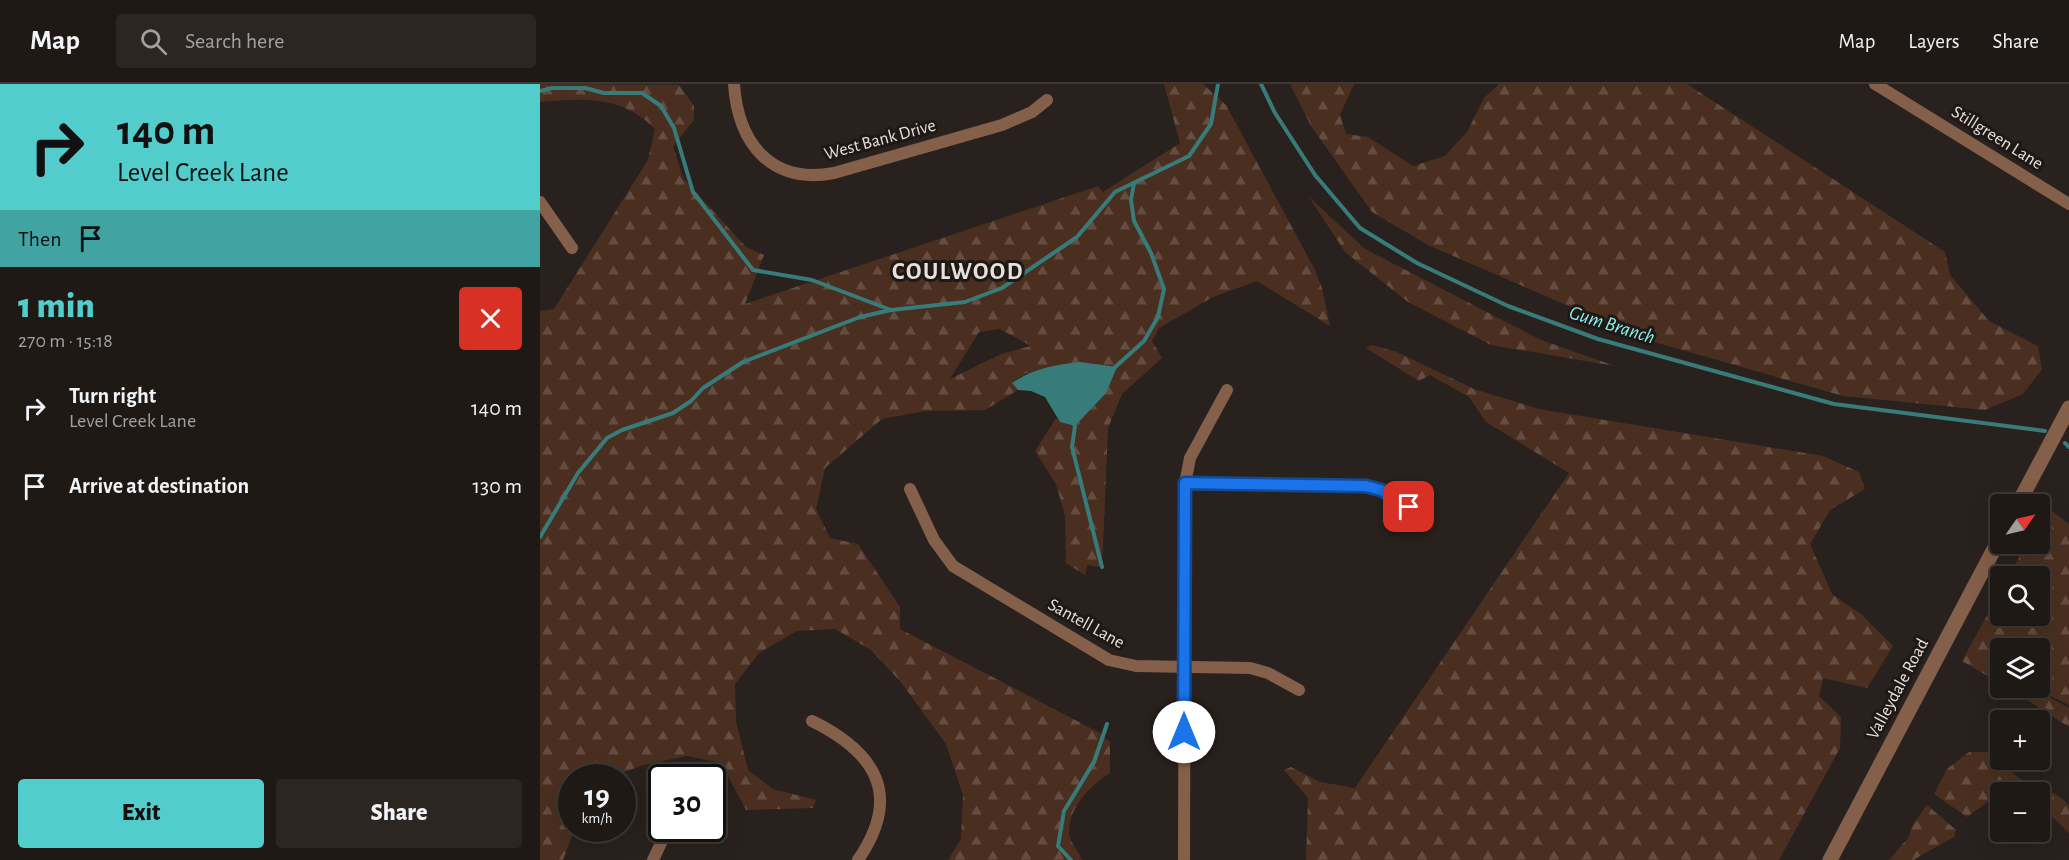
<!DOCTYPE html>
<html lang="en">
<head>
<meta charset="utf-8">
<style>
	body { margin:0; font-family:"Alegreya Sans",sans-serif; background:#2c2623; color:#f1f3f6; height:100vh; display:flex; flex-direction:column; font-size:22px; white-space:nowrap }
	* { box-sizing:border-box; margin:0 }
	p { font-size:20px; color:#a1a0a1 }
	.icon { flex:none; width:33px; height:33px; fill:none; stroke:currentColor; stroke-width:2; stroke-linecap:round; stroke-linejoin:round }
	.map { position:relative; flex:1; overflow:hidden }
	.details { display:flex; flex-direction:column; background:#1f1916; width:540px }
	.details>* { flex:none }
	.banner { background:#53cdcb; color:#111; overflow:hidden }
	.needle { width:39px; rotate:56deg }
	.tools { position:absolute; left:1450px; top:410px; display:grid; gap:12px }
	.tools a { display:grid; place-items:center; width:60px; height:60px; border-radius:6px; background:#1f1916; box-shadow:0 6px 24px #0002,0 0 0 2px #3c3835; font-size:30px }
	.speed { position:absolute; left:18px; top:680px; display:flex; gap:12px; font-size:30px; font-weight:700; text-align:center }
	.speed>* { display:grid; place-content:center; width:78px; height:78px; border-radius:50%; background:#1f1916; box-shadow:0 6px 24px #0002,0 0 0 2px #3c3835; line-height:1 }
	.speed small { font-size:15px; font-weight:400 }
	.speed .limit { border:3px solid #111; border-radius:9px; background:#fff; color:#111 }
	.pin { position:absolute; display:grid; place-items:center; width:51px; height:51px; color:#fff; margin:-26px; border-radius:12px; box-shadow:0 3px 9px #0006 }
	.me { position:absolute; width:66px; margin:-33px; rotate:0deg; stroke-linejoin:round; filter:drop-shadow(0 0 4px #0008) }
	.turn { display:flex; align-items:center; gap:21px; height:126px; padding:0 18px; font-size:27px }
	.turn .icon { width:78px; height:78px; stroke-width:2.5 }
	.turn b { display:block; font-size:42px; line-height:51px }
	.then { display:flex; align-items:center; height:57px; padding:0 18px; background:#0003; gap:12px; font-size:22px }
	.round { display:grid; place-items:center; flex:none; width:63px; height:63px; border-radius:6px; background:#2c2623 }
	.summary { display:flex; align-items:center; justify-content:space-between; height:102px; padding:0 18px }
	h1 { font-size:36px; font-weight:800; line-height:45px; color:#53cdcb }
	.primary-button { display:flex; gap:12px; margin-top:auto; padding:12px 18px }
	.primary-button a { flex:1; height:69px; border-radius:6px; background:#53cdcb; color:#111; font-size:24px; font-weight:800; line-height:69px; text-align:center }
	.primary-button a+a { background:#2c2623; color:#f1f3f6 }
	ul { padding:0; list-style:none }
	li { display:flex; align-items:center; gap:18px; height:78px; padding:0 18px }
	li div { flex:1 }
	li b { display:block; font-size:22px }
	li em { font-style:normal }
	header { display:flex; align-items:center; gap:36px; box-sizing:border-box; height:84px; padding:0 30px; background:#1f1916; border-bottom:2px solid #3c3835 }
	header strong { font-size:28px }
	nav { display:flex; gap:33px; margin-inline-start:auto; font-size:21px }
	.search { width:420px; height:54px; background:#2c2623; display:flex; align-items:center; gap:15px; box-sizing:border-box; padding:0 21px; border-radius:6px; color:#a1a0a1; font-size:22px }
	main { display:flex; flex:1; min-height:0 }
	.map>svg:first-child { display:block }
</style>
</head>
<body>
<header>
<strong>Map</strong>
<div class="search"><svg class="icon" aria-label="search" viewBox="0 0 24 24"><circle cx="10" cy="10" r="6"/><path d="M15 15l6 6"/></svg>Search here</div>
<nav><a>Map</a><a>Layers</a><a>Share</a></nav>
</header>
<main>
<section class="details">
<div class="banner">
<div class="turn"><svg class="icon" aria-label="right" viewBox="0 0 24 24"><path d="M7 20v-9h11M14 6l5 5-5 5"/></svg><div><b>140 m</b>Level Creek Lane</div></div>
<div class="then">Then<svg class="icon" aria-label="arrive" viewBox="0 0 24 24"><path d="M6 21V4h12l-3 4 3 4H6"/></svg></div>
</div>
<div class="summary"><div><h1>1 min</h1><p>270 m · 15:18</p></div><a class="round" style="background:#d93025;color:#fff"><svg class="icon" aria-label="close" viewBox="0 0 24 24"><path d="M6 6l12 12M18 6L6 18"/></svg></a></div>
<ul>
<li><svg class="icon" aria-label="right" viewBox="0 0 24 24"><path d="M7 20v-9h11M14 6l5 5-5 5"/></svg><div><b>Turn right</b><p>Level Creek Lane</p></div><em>140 m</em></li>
<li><svg class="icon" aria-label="arrive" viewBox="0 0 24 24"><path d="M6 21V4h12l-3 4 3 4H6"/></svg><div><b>Arrive at destination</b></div><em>130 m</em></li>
</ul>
<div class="primary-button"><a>Exit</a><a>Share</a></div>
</section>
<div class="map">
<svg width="1529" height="776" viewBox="0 0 1529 776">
	<defs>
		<pattern id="forest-firs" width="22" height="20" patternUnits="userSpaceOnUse" patternTransform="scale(1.5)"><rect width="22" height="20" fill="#4a2f20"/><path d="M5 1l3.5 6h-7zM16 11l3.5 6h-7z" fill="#644d40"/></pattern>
	</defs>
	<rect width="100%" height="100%" fill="#29211d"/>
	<g fill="url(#forest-firs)" fill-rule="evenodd">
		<path d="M0 0 139 1 154 22V36L133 62 143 94 206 163 224 171 205 220 558 102 563 108 640 59 624 0H663L686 21 775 186 782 204 790 242 717 197 673 213 619 244 612 257 622 274 582 310 568 344 562 483 547 481 545 491 526 479 525 431 516 400 495 367 516 334 520 338 535 342 563 311 486 289 472 299 478 306 445 326 385 327 342 335 285 384 276 425 290 454 318 460 360 523V545L560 649 570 658V689C550 702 528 723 529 750 530 758 539 768 542 776H408L421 755 423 711 406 660 360 597 331 566 295 545 257 547 219 569 195 600 196 637 208 686 233 705 276 716 273 724 206 726 181 679 147 672 103 681 72 693H32V744H35L23 776H0V227L14 225 108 76 115 45C83 12 43 14 0 18ZM460 245 491 262 461 270 410 295 439 248Z"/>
		<polygon points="750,0 814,0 800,31 806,50 828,53 873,82 905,72 927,48 944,14 959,0 1147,0 1405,168 1410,191 1449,237 1498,262 1502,285 1483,310 1445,326 1303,312 1107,256 888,161 832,128 771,42"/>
		<polygon points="769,113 825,165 1001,256 1075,282 951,261 868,218 805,168"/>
		<polygon points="832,261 857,268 934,305 999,325 1283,372 1319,388 1325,405 1290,426 1270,460 1292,510 1322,531 1353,562 1327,604 1283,594 1279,612 1301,633 1300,664 1239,776 766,776 768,714 744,686 751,683 780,698 815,704 1029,389 946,338 929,313 890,291 879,297 826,264"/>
		<polygon points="1507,423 1529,440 1529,621 1493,603 1500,603 1500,564 1461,564 1461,600 1422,577 1461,506 1461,531 1500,531 1500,492 1469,492 1487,459 1500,459 1500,436"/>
		<polygon points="1467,603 1490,603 1529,624 1529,643"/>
		<path d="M1429 668H1449C1463 680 1475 693 1491 701 1509 709 1513 705 1529 721V749L1500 721V708H1461V711H1457L1427 733 1394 710 1407 685Z"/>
		<polygon points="1387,721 1416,746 1414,753 1373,776 1349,776 1368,754 1373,740"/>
	</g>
	<path fill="#377c7a" d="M540 278 577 283 566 309 535 342 520 338 505 313 491 307 478 306 472 299C494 284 515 281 540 278Z"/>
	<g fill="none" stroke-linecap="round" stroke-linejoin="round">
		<g stroke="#377c7a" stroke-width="4">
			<polyline points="721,0 735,29 775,91 820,144 877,179 968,222 1058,255 1294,320 1505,347"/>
			<polyline points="0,7 12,4 45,4 64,9 102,9 121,22 134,44 153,108 213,186 272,196 351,226"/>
			<polyline points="573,285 604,257 618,233 624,205 611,169 594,137 591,116 594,99"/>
			<polyline points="533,338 535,342 532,363 562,483"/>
			<polyline points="1525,359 1529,363"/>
			<polyline points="0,453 38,389 67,354 82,346 133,329 151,317 163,304 203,278 320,233 351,226 425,218 462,204 537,153 575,108 649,72 671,40 678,0"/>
			<polyline points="531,776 518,762 524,727 554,678 567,640"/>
		</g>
		<g stroke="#845f4a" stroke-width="12">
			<path d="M194 0C198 59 231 101 294 89L462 41 492 28 507 16"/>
			<polyline points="1335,0 1529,120"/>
			<polyline points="0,118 32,164"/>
			<polyline points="645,400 826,402 841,406 869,423"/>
			<polyline points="370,405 394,456 413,482 569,576 596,582 710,584 728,589 759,606"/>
			<path d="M272 637C337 669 362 712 318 776"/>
			<polyline points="113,776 121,759"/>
			<polyline points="644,776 645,400 650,374 687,306"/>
		</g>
		<g stroke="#845f4a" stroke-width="15">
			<polyline points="1478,420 1529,324"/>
			<polyline points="1290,776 1461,452"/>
		</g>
	</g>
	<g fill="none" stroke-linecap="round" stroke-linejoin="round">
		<defs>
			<polyline id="route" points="644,648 645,399 826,402 841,406 869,423"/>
		</defs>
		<use href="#route" stroke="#114b97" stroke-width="15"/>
		<use href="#route" stroke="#1a73e8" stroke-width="10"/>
	</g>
	<g text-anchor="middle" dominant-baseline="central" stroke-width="6" stroke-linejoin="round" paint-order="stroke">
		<g font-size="18" fill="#e6e1de" stroke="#1f1814">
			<text transform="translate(1457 54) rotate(32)">Stillgreen Lane</text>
			<text transform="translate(340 56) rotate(-15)">West Bank Drive</text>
			<text transform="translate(546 540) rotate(29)">Santell Lane</text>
			<text transform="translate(1358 605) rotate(-62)">Valleydale Road</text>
		</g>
		<g font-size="20" font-style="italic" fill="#86f1ee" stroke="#1f1814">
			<text transform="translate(1072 241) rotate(17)">Gum Branch</text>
		</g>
		<g font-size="24" font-weight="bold" letter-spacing="1.5" fill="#e6e1de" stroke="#1f1814">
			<text x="418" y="188">COULWOOD</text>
		</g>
	</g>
</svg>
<div class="tools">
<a><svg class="needle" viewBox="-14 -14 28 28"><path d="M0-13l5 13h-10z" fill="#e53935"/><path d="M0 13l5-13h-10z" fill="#a1a0a1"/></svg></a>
<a><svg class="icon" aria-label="search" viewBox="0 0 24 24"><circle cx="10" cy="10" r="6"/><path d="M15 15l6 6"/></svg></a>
<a><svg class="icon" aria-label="layers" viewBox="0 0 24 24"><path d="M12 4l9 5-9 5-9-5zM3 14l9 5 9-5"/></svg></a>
<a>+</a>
<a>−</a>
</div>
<div class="speed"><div>19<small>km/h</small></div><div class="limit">30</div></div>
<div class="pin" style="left:869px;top:423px;background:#d93025"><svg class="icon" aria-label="arrive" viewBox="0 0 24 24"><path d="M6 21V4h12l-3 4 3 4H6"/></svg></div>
<svg class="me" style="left:644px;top:648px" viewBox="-20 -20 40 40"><circle r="19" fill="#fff"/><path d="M0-13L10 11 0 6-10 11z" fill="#1a73e8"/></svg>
</div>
</main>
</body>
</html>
